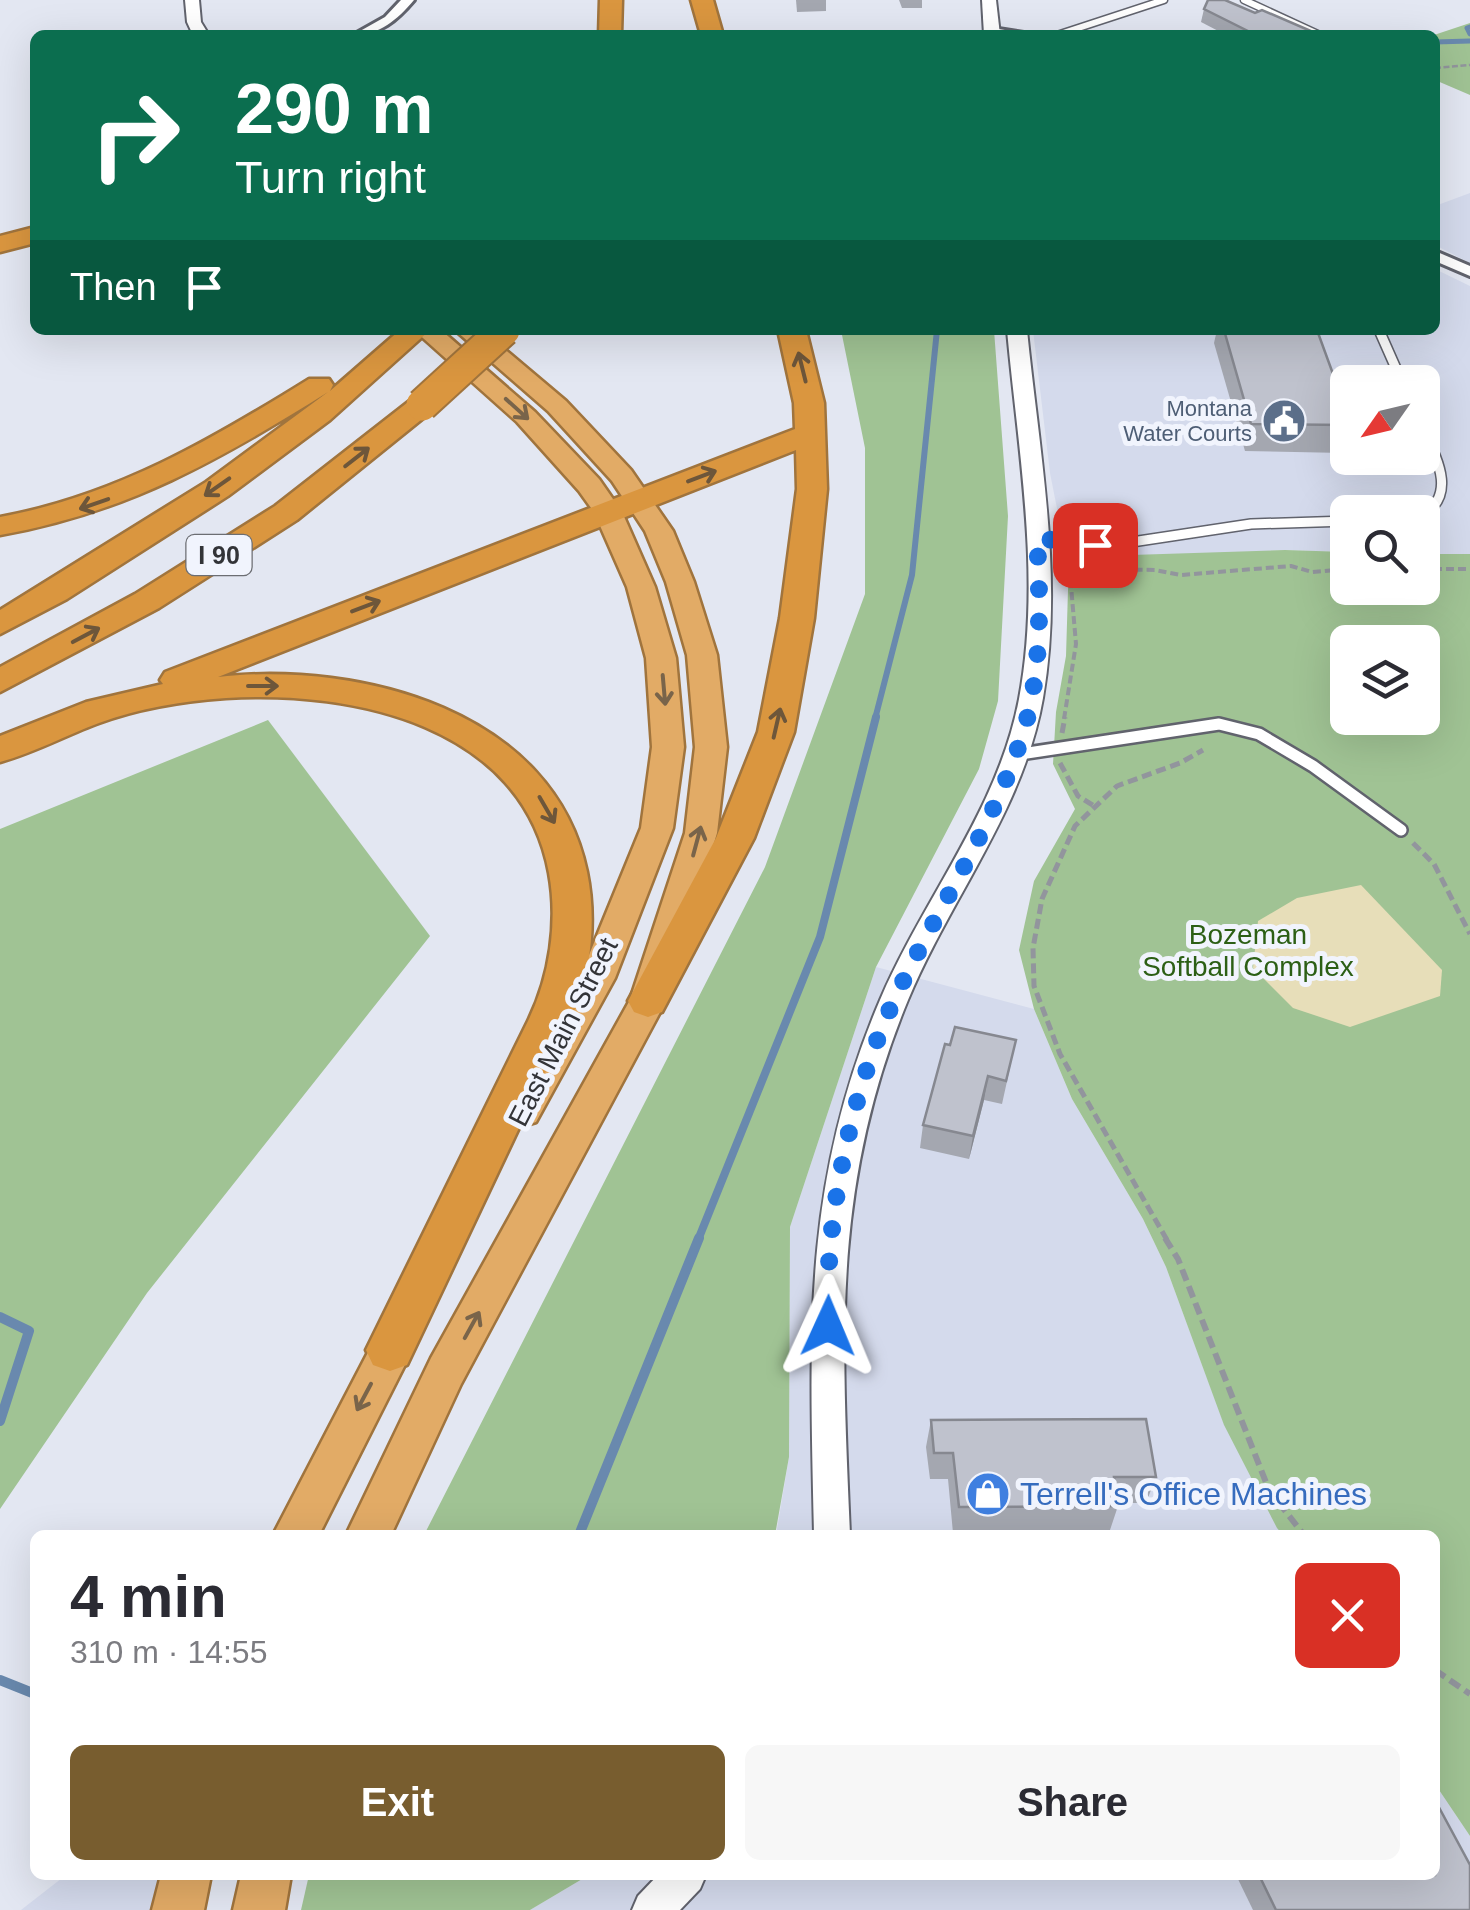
<!DOCTYPE html>
<html lang="en">
<head>
<meta charset="utf-8">
<style>
	body { margin:0; font-family:Arial,sans-serif; background:#f7f7f7; color:#2b2b33; height:100vh; display:flex; flex-direction:column; font-size:38px; white-space:nowrap }
	* { box-sizing:border-box; margin:0 }
	p { font-size:32px; color:#7c7c81 }
	.icon { flex:none; width:55px; height:55px; fill:none; stroke:currentColor; stroke-width:2; stroke-linecap:round; stroke-linejoin:round }
	.map { position:relative; flex:1; overflow:hidden }
	.drawer { position:absolute; left:30px; top:1530px; width:1410px; height:350px; display:flex; flex-direction:column; background:#fff; border-radius:15px; box-shadow:0 10px 40px #0002 }
	.drawer>* { flex:none }
	.guide { position:absolute; left:30px; top:30px; width:1410px; height:305px; border-radius:15px; box-shadow:0 10px 40px #0002; background:#0b6e4f; color:#fff; overflow:hidden }
	.needle { width:65px; rotate:236deg }
	.buttons { position:absolute; left:1330px; top:365px; display:grid; gap:20px }
	.buttons a { display:grid; place-items:center; width:110px; height:110px; border-radius:15px; background:#fff; box-shadow:0 10px 40px #0002; font-size:50px }
	.pin { position:absolute; display:grid; place-items:center; width:85px; height:85px; color:#fff; margin:-42px; border-radius:20px; box-shadow:0 5px 15px #0006 }
	.me { position:absolute; width:110px; margin:-55px; rotate:1deg; stroke-linejoin:round; filter:drop-shadow(0 0 8px #0008) }
	.turn { display:flex; align-items:center; gap:35px; height:210px; padding:0 40px; font-size:45px }
	.turn .icon { width:130px; height:130px; stroke-width:2.5 }
	.turn b { display:block; font-size:70px; line-height:85px }
	.then { display:flex; align-items:center; height:95px; padding:0 40px; background:#0003; gap:20px; font-size:38px }
	.round { display:grid; place-items:center; flex:none; width:105px; height:105px; border-radius:15px; background:#f7f7f7 }
	.summary { display:flex; align-items:center; justify-content:space-between; height:170px; padding:0 40px }
	h1 { font-size:60px; font-weight:600; line-height:75px }
	.action { display:flex; gap:20px; margin-top:auto; padding:20px 40px }
	.action a { flex:1; height:115px; border-radius:15px; background:#785d2f; color:#fff; font-size:40px; font-weight:600; line-height:115px; text-align:center }
	.action a+a { background:#f7f7f7; color:#2b2b33 }
	.map>svg:first-child { display:block }
</style>
</head>
<body>
<div class="map">
<svg width="1470" height="1910" viewBox="0 0 1470 1910">
	<rect width="100%" height="100%" fill="#e3e7f2"/>
	<g fill="#d4daec" fill-rule="evenodd">
		<polygon points="1470,193 1470,263 1435,245 1435,206"/>
		<path d="M1435 269 1470 286V554H1423L1422 512H1348L1347 552 1285 550 1068 564 1050 473 1033 330H1435ZM1348 382H1422V458H1348Z"/>
		<polygon points="876,967 1034,1009 1072,1099 1143,1219 1166,1267 1224,1424 1283,1535 776,1535 789,1457 790,1227"/>
		<polygon points="1435,1784 1470,1836 1470,1910 530,1910 589,1875 1435,1875"/>
		<polygon points="66,1875 159,1875 156,1910 21,1910"/>
	</g>
	<g fill="#a0c394" fill-rule="evenodd">
		<polygon points="1470,23 1470,95 1435,80 1434,35"/>
		<polygon points="841,330 994,330 1008,516 998,701 979,769 876,967 790,1227 789,1457 775,1535 424,1535 765,867 865,594 865,448"/>
		<path d="M1285 550 1347 552 1348 588H1422L1423 554H1470V1836L1435 1784V1535H1283L1277 1528 1224 1425 1166 1267 1143 1219 1072 1099 1034 1009 1019 950 1034 881 1075 809 1053 764 1056 712 1066 656 1069 557ZM1348 642H1422V718H1348Z"/>
		<polygon points="268,720 430,936 147,1293 0,1509 0,829"/>
		<polygon points="309,1875 589,1875 530,1910 301,1910"/>
	</g>
	<polygon fill="#e7deb9" points="1361,885 1442,970 1440,996 1350,1027 1293,1008 1253,968 1258,921 1297,898"/>
	<g fill="none" stroke-linecap="round" stroke-linejoin="round">
		<g stroke="#6989ae" stroke-width="5">
			<polyline points="1470,27 1467,28 1470,34"/>
			<polyline points="1435,42 1470,41"/>
		</g>
		<polyline stroke="#6989ae" stroke-width="6" points="875,719 912,575 937,330"/>
		<polyline stroke="#6989ae" stroke-width="8" points="698,1240 820,937 876,717"/>
		<g stroke="#6989ae" stroke-width="10">
			<polyline points="0,1317 29,1331 0,1421"/>
			<polyline points="579,1535 699,1238"/>
			<polyline points="0,1680 35,1694"/>
		</g>
		<defs>
			<g id="service-far2">
				<polyline points="1244,0 1320,35"/>
				<polyline points="1057,35 1164,0"/>
			</g>
			<g id="service-far1">
				<polyline points="1379,330 1402,382"/>
				<path d="M1422 427C1436 457 1458 494 1422 516"/>
				<polyline points="1037,538 1112,545 1251,524 1348,521"/>
			</g>
			<polyline id="service" points="1014,755 1219,724 1259,734 1313,766 1401,830"/>
			<g id="minor">
				<path d="M401 0H414C397 20 380 35 353 35L385 17Z"/>
				<polygon points="992,28 1037,35 988,35 988,29"/>
				<polygon points="1435,251 1470,266 1470,276 1435,261"/>
			</g>
			<g id="tertiary">
				<polygon points="185,0 199,0 201,22 209,35 193,35 187,22"/>
				<polygon points="982,0 996,0 1000,35 984,35"/>
				<path d="M1007 330H1027C1039 451 1064 577 1043 698 1024 809 950 899 908 1000 831 1186 842 1340 850 1535H814C810 1340 801 1185 880 1000 923 899 998 810 1019 699 1042 578 1018 451 1007 330Z"/>
				<polygon points="658,1875 706,1875 700,1889 680,1910 632,1910 638,1896"/>
			</g>
			<g id="trunk">
				<polygon points="414,330 441,330 535,412 599,479 622,512 655,587 676,658 684,747 673,828 615,978 536,1122 523,1126 510,1122 504,1111 580,977 641,828 652,747 646,658 627,587 594,512 579,491 517,422"/>
				<polygon points="455,330 482,330 566,401 631,470 673,531 694,582 717,655 727,747 717,833 666,1001 461,1384 391,1535 346,1535 431,1358 630,1000 685,833 695,747 687,655 666,582 645,531 612,481 548,411"/>
				<polygon points="403,1309 418,1314 424,1327 319,1535 273,1535 388,1314"/>
				<polygon points="161,1875 211,1875 204,1910 152,1910"/>
				<polygon points="241,1875 291,1875 285,1910 233,1910"/>
			</g>
			<g id="motorway">
				<polygon points="600,0 622,0 621,35 599,35"/>
				<polygon points="691,0 713,0 723,35 701,35"/>
				<polygon points="35,227 35,243 0,252 0,236"/>
				<path d="M400 330H430L330 420 228 496 67 599 0 634V610L206 482 328 392C221 459 126 513 0 535V517C115 496 211 440 309 379H329L333 385 330 391Z"/>
				<path d="M778 330H806L824 403 827 489 814 618 794 732 754 838 662 1012 648 1017 634 1012 628 1001 716 838 758 732 780 618 797 489 796 450 218 677C361 661 554 711 587 872 596 916 592 966 576 1007L407 1365 390 1371 373 1365 366 1350 528 1021C550 976 558 922 549 873 522 726 355 690 226 698 184 701 139 708 99 723 66 735 34 753 0 762V736L86 702 163 684 160 680 165 672 795 429 794 403Z"/>
				<polygon points="422,396 432,399 437,405 432,411 297,520 159,608 0,692 0,667 135,594 275,506 412,399"/>
			</g>
		</defs>
		<use href="#service-far2" stroke="#61636d" stroke-width="9"/>
		<use href="#service-far1" stroke="#61636d" stroke-width="12"/>
		<use href="#service" stroke="#61636d" stroke-width="16"/>
		<use href="#minor" stroke="#61636d" stroke-width="6"/>
		<use href="#tertiary" stroke="#61636d" stroke-width="4"/>
		<use href="#trunk" stroke="#a0743d" stroke-width="5"/>
		<use href="#motorway" stroke="#a0743d" stroke-width="5"/>
		<polyline stroke="#92959d" stroke-width="2.5" stroke-dasharray="6 2.5" stroke-linecap="butt" points="1435,68 1470,65"/>
		<g stroke="#92959d" stroke-width="4" stroke-dasharray="8 4" stroke-linecap="butt">
			<polyline points="1422,569 1470,569"/>
			<polyline points="1064,719 1076,644 1071,586 1091,569 1155,570 1181,575 1291,566 1312,572 1348,569"/>
		</g>
		<g stroke="#92959d" stroke-width="5" stroke-dasharray="10 5" stroke-linecap="butt">
			<polyline points="1062,733 1065,717"/>
			<polyline points="1060,763 1078,796 1094,806"/>
			<polyline points="1413,843 1434,864 1470,934"/>
			<polyline points="1167,1240 1060,1054 1034,986 1033,948 1042,899 1075,826 1117,786 1180,763 1203,750"/>
		</g>
		<g stroke="#92959d" stroke-width="6" stroke-dasharray="12 6" stroke-linecap="butt">
			<polyline points="1165,1238 1178,1259 1269,1490 1304,1535"/>
			<polyline points="1435,1670 1470,1694"/>
		</g>
		<use href="#service-far2" stroke="#fff" stroke-width="6"/>
		<use href="#service-far1" stroke="#fff" stroke-width="9"/>
		<use href="#service" stroke="#fff" stroke-width="11"/>
		<use href="#minor" fill="#fff" fill-rule="evenodd"/>
		<use href="#tertiary" fill="#fff" fill-rule="evenodd"/>
		<use href="#trunk" fill="#e2ab66" fill-rule="evenodd"/>
		<use href="#motorway" fill="#da963f" fill-rule="evenodd"/>
		<defs>
			<polyline id="motorway-bridge" points="422,405 504,330"/>
		</defs>
		<use href="#motorway-bridge" stroke="#a0743d" stroke-width="35" stroke-linecap="butt"/>
		<use href="#motorway-bridge" stroke="#da963f" stroke-width="31"/>
	</g>
	<g fill="#a4a7b0">
		<polygon points="796,0 826,0 826,11 797,12"/>
		<polygon points="899,0 922,0 922,8 902,8"/>
		<polygon points="1204,9 1255,13 1320,35 1226,35 1201,22"/>
		<polygon points="1217,330 1317,330 1348,415 1348,439 1344,453 1245,451 1214,343"/>
		<polygon points="945,1044 1011,1063 1002,1104 984,1100 969,1159 920,1148 923,1125"/>
		<polygon points="931,1420 1156,1477 1146,1503 1118,1503 1118,1506 1109,1533 953,1533 948,1479 930,1479 926,1447"/>
		<polygon points="1236,1875 1435,1875 1470,1910 1253,1910"/>
	</g>
	<polygon fill="#868890" points="988,1076 984,1100 969,1159 973,1136"/>
	<g fill="#bfc2cd" stroke="#868890" stroke-width="2.5">
		<polygon points="1208,0 1225,0 1255,13 1262,10 1320,35 1256,35 1204,9"/>
		<polygon points="1224,330 1317,330 1348,415 1348,425 1251,424"/>
		<polygon points="955,1027 1016,1040 1006,1081 988,1076 973,1136 923,1125 945,1044 950,1045"/>
		<polygon points="1146,1419 1156,1477 1114,1477 1118,1506 959,1507 953,1453 934,1453 931,1420"/>
		<polygon points="1435,1800 1470,1865 1470,1910 1276,1910 1259,1875 1435,1875"/>
	</g>
	<defs><path id="oneway-shaft" d="M-6 0H5M1.5-3L5.5 0L1.5 3" fill="none" stroke-width="1.6" stroke-linecap="round" stroke-linejoin="round" transform="scale(2.5)"/></defs>
	<g stroke="#6d563a">
		<use href="#oneway-shaft" transform="translate(802 367) rotate(-104)"/>
		<use href="#oneway-shaft" transform="translate(357 457) rotate(-38)"/>
		<use href="#oneway-shaft" transform="translate(702 476) rotate(-21)"/>
		<use href="#oneway-shaft" transform="translate(217 487) rotate(145)"/>
		<use href="#oneway-shaft" transform="translate(94 504) rotate(161)"/>
		<use href="#oneway-shaft" transform="translate(366 606) rotate(-21)"/>
		<use href="#oneway-shaft" transform="translate(86 635) rotate(-28)"/>
		<use href="#oneway-shaft" transform="translate(263 686)"/>
		<use href="#oneway-shaft" transform="translate(777 723) rotate(-77)"/>
		<use href="#oneway-shaft" transform="translate(547 810) rotate(60)"/>
	</g>
	<g stroke="#79644a">
		<use href="#oneway-shaft" transform="translate(517 409) rotate(42)"/>
		<use href="#oneway-shaft" transform="translate(664 690) rotate(85)"/>
		<use href="#oneway-shaft" transform="translate(697 841) rotate(-75)"/>
		<use href="#oneway-shaft" transform="translate(472 1325) rotate(-61)"/>
		<use href="#oneway-shaft" transform="translate(364 1397) rotate(118)"/>
	</g>
	<g fill="none" stroke-linecap="round" stroke-linejoin="round">
		<path stroke="#1a73e8" stroke-width="18" stroke-dasharray="0 32.4" d="M828 1326C824 1221 851 1089 897 994 940 903 1000 817 1027 719 1042 661 1040 597 1037 538L1095 545"/>
	</g>
	<defs>
		<symbol id="civic-disc" viewBox="-11 -11 22 22"><circle r="9.5" fill="#5c6f8a" stroke="#f1f4fd"/><path d="M-.6-6.5H3V-4.5H.6V-3L4-1V1h2V6H-6V1h2V-1L-.6-3ZM-1.2 2.5V6h2.4V2.5Z" fill="#fff"/></symbol>
		<symbol id="shop-disc" viewBox="-11 -11 22 22"><circle r="9.5" fill="#3f7fe0" stroke="#f1f4fd"/><path d="M-5-2.5h2.3a2.7 3.5 0 0 1 5.4 0H5L5.5 6h-11ZM-1.5-2.5h3a1.5 2.3 0 0 0-3 0Z" fill="#fff"/></symbol>
	</defs>
	<g fill-rule="evenodd">
		<use href="#civic-disc" x="1259" y="396" width="50" height="50"/>
		<use href="#shop-disc" x="963" y="1469" width="50" height="50"/>
	</g>
	<g text-anchor="middle" dominant-baseline="central" stroke-width="10" stroke-linejoin="round" paint-order="stroke">
		<g font-size="22" fill="#4e5e75" stroke="#f1f4fd" text-anchor="end">
			<text x="1252" y="408">Montana<tspan x="1252" dy="25">Water Courts</tspan></text>
		</g>
		<rect fill="#f1f4fd" stroke="#6c6e73" stroke-width="2.5" x="186.5" y="535" width="65" height="40" rx="8"/>
		<g font-size="25" font-weight="bold" fill="#333438">
			<text x="219" y="555">I 90</text>
		</g>
		<g font-size="28" fill="#2c5f15" stroke="#f1f4fd">
			<text x="1248" y="934">Bozeman<tspan x="1248" dy="32">Softball Complex</tspan></text>
		</g>
		<g font-size="28" fill="#333438" stroke="#f1f4fd">
			<text transform="translate(563 1032) rotate(-63)">East Main Street</text>
		</g>
		<g font-size="32" fill="#366cbe" stroke="#f1f4fd" text-anchor="start">
			<text x="1020" y="1494">Terrell's Office Machines</text>
		</g>
	</g>
</svg>
<div class="buttons">
<a><svg class="needle" viewBox="-14 -14 28 28"><path d="M0-13l5 13h-10z" fill="#e53935"/><path d="M0 13l5-13h-10z" fill="#7c7c81"/></svg></a>
<a><svg class="icon" aria-label="search" viewBox="0 0 24 24"><circle cx="10" cy="10" r="6"/><path d="M15 15l6 6"/></svg></a>
<a><svg class="icon" aria-label="layers" viewBox="0 0 24 24"><path d="M12 4l9 5-9 5-9-5zM3 14l9 5 9-5"/></svg></a>
</div>
<div class="pin" style="left:1095px;top:545px;background:#d93025"><svg class="icon" aria-label="arrive" viewBox="0 0 24 24"><path d="M6 21V4h12l-3 4 3 4H6"/></svg></div>
<svg class="me" style="left:828px;top:1326px" viewBox="-20 -20 40 40"><path d="M0-17L14 15 0 8-14 15z" fill="#1a73e8" stroke="#fff" stroke-width="4"/></svg>
<div class="guide">
<div class="turn"><svg class="icon" aria-label="right" viewBox="0 0 24 24"><path d="M7 20v-9h11M14 6l5 5-5 5"/></svg><div><b>290 m</b>Turn right</div></div>
<div class="then">Then<svg class="icon" aria-label="arrive" viewBox="0 0 24 24"><path d="M6 21V4h12l-3 4 3 4H6"/></svg></div>
</div>
<section class="drawer">
<div class="summary"><div><h1>4 min</h1><p>310 m · 14:55</p></div><a class="round" style="background:#d93025;color:#fff"><svg class="icon" aria-label="close" viewBox="0 0 24 24"><path d="M6 6l12 12M18 6L6 18"/></svg></a></div>
<div class="action"><a>Exit</a><a>Share</a></div>
</section>
</div>
</body>
</html>
